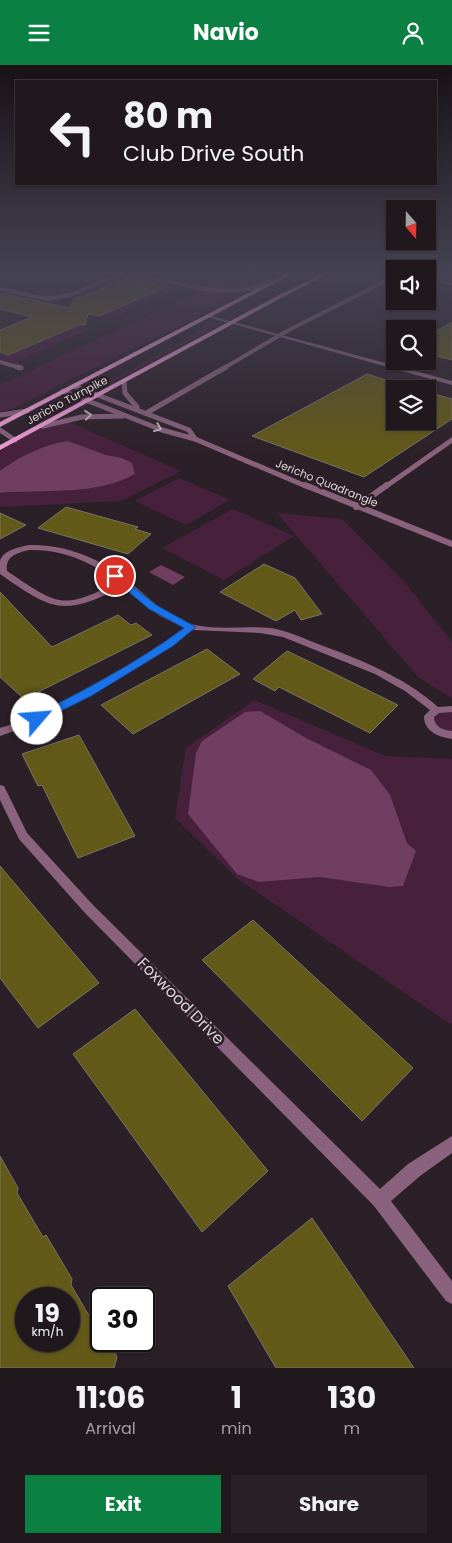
<!DOCTYPE html>
<html lang="en">
<head>
<meta charset="utf-8">
<style>
	body { margin:0; font-family:Poppins,sans-serif; background:#292127; color:#f1f3f6; height:100vh; display:flex; flex-direction:column; font-size:19px; white-space:nowrap }
	* { box-sizing:border-box; margin:0 }
	p { font-size:16px; color:#a2a0a4 }
	.icon { flex:none; width:28px; height:28px; fill:none; stroke:currentColor; stroke-width:2; stroke-linecap:round; stroke-linejoin:round }
	.map { position:relative; height:1303px; overflow:hidden }
	.sheet { display:flex; flex-direction:column; background:#21181e; flex:1 }
	.sheet>* { flex:none }
	.hud { position:absolute; left:15px; top:15px; width:422px; height:105px; border-radius:0px; box-shadow:0 1px 4px #0004,0 0 0 1px #3e373c; background:#21181e; color:#f1f3f6; overflow:hidden }
	.needle { width:32px; rotate:160deg }
	.buttons { position:absolute; left:386px; top:135px; display:grid; gap:10px }
	.buttons a { display:grid; place-items:center; width:50px; height:50px; border-radius:0px; background:#21181e; box-shadow:0 1px 4px #0004,0 0 0 1px #3e373c; font-size:25px }
	.speed { position:absolute; left:15px; top:1222px; display:flex; gap:10px; font-size:25px; font-weight:700; text-align:center }
	.speed>* { display:grid; place-content:center; width:65px; height:65px; border-radius:50%; background:#21181e; box-shadow:0 1px 4px #0004,0 0 0 1px #3e373c; line-height:1 }
	.speed small { font-size:12px; font-weight:400 }
	.speed .limit { border:2px solid #111; border-radius:8px; background:#fff; color:#111 }
	.pin { position:absolute; display:grid; place-items:center; width:42px; height:42px; color:#fff; margin:-21px; border:2px solid #fff; border-radius:50%; box-shadow:0 1px 5px #0007 }
	.me { position:absolute; width:55px; margin:-28px; rotate:63deg; stroke-linejoin:round; filter:drop-shadow(0 0 4px #0008) }
	.turn { display:flex; align-items:center; gap:18px; height:105px; padding:0 25px; font-size:22px }
	.turn .icon { width:65px; height:65px; stroke-width:2.5 }
	.turn b { display:block; font-size:35px; line-height:42px }
	.eta { display:flex; justify-content:space-evenly; align-items:center; height:85px; text-align:center }
	.eta b { font-size:30px; font-weight:700; line-height:35px }
	.primary-button { display:flex; gap:10px; margin-top:auto; padding:10px 25px }
	.primary-button a { flex:1; height:58px; border-radius:0px; background:#0b8043; color:#fff; font-size:20px; font-weight:700; line-height:58px; text-align:center }
	.primary-button a+a { background:#292127; color:#f1f3f6 }
	header { display:flex; justify-content:space-between; align-items:center; height:65px; padding:0 25px; background:#0b8043; color:#fff; font-size:22px; font-weight:700 }
	.map>svg:first-child { display:block }
</style>
</head>
<body>
<header><svg class="icon" aria-label="menu" viewBox="0 0 24 24"><path d="M4 6h16M4 12h16M4 18h16"/></svg>Navio<svg class="icon" aria-label="person" viewBox="0 0 24 24"><circle cx="12" cy="8" r="4"/><path d="M4 21q1-7 8-7t8 7"/></svg></header>
<div class="map">
<svg width="452" height="1303" viewBox="0 0 452 1303">
	<rect width="100%" height="100%" fill="#2c2028"/>
	<g fill="#47203c">
		<path d="M237 208H283C272 214 262 220 250 223 229 228 189 222 169 213L172 211 177 212 174 214 210 221Z"/>
		<polygon points="127,210 133,210 190,223 181,222 110,254 99,251 166,222 128,213 79,233 72,233 124,213 122,212"/>
		<polygon points="197,224 217,227 244,228 15,343 0,347 0,320 198,227 192,225"/>
		<polygon points="210,256 222,257 223,258 101,323 100,322 181,277"/>
		<polygon points="80,260 93,262 18,297 22,300 0,294 0,288 8,290"/>
		<polygon points="64,355 181,406 121,436 0,442 0,428 40,426 122,393 106,390 68,376 12,397 0,406 0,384 43,361"/>
		<polygon points="179,413 230,435 186,460 135,436"/>
		<polygon points="233,444 294,471 224,515 162,483"/>
		<polygon points="277,448 342,454 406,519 452,577 452,633 419,613"/>
		<polygon points="254,635 385,691 452,694 452,958 450,959 238,814 175,753 186,683"/>
		<polygon points="440,647 452,647 452,666 440,663 435,658 435,651"/>
	</g>
	<g fill="#6f3e61">
		<path d="M68 376 106 390 122 393 132 398 135 409C96 431 44 424 0 428V406C20 391 43 380 68 376Z"/>
		<polygon points="161,500 185,512 173,520 149,507"/>
		<polygon points="260,646 306,673 371,705 390,730 407,778 416,786 403,821 389,822 320,812 259,817 237,809 188,749 196,688 202,676 245,647"/>
	</g>
	<g fill="#635918" stroke="#787566" fill-rule="evenodd">
		<polygon points="128,213 166,222 99,251 88,249 85,260 79,260 8,290 0,287 0,265 32,252 0,244 0,228 70,243 74,233 79,233"/>
		<polygon points="452,257 452,295 428,289 428,271"/>
		<polygon points="367,309 395,318 395,356 428,356 428,327 452,334 452,354 364,412 252,371"/>
		<polygon points="66,442 138,462 135,464 151,469 128,489 38,463"/>
		<polygon points="0,448 26,460 0,474"/>
		<polygon points="264,499 295,513 322,549 301,555 295,545 276,556 220,527"/>
		<polygon points="0,527 52,582 118,550 131,560 136,558 152,570 24,634 0,612"/>
		<polygon points="207,584 240,609 133,669 101,640"/>
		<polygon points="287,586 329,606 398,640 370,668 279,622 275,626 253,614"/>
		<polygon points="79,670 135,771 78,793 42,720 38,721 22,689"/>
		<polygon points="0,801 99,918 38,963 0,913"/>
		<polygon points="253,855 413,1003 362,1056 202,895"/>
		<polygon points="135,944 268,1106 202,1167 73,989"/>
		<path d="M0 1091 18 1123 17 1128 43 1172 46 1170 72 1214 71 1220 101 1271V1276H109L117 1292 114 1303H0ZM26 1234H69V1276H26Z"/>
		<polygon points="312,1153 414,1303 276,1303 228,1221"/>
	</g>
	<g fill="none" stroke-linecap="round" stroke-linejoin="round">
		<g stroke="#8a627d" stroke-width="4">
			<path d="M133 208C169 216 206 229 244 225 255 224 266 218 277 215"/>
			<polyline points="0,211 17,208"/>
			<polyline points="0,224 47,234 70,230 124,208"/>
			<polyline points="0,297 21,303"/>
			<polyline points="224,303 287,266 395,211"/>
		</g>
		<g stroke="#8a627d" stroke-width="5">
			<polyline points="17,302 21,303"/>
			<polyline points="124,317 125,328 137,342"/>
			<polyline points="74,321 189,365 195,374"/>
			<polyline points="63,326 162,365 195,374 308,422"/>
			<polyline points="148,347 226,302"/>
			<polyline points="0,350 27,346"/>
			<polyline points="43,361 82,352 122,351"/>
			<polyline points="0,365 15,375"/>
			<polyline points="385,422 452,375"/>
		</g>
		<g stroke="#8a627d" stroke-width="6">
			<polyline points="305,420 452,479"/>
			<polyline points="356,442 387,420"/>
		</g>
		<g fill="#8a627d" fill-rule="evenodd">
			<polygon points="428,212 452,218 452,220 428,214"/>
			<polygon points="208,250 452,316 452,320 208,252"/>
			<path d="M29 480C65 479 99 493 127 515 145 529 162 548 185 557 210 567 244 560 271 563 288 566 303 573 318 579 361 595 403 611 438 642L452 641V647L439 648 434 652C434 662 443 665 452 666V674C439 672 424 667 424 651L430 645 405 626 375 609 283 572 260 568 193 565 148 596 99 625 36 658 0 671V663C22 657 43 646 63 636 105 614 146 590 185 563L160 551 124 521C63 552 53 546 0 509 0 505 0 499 0 496 3 485 20 482 29 480ZM29 485C62 484 92 497 118 517 61 546 58 540 7 506 5 491 17 488 29 485Z"/>
			<polygon points="0,720 4,721 27,768 93,840 380,1124 408,1099 452,1071 452,1088 420,1111 391,1136 452,1216 452,1239 446,1236 374,1141 85,848 19,774 0,735"/>
		</g>
		<g fill="#f29ed7" fill-rule="evenodd">
			<polygon points="287,208 294,208 0,362 0,357"/>
			<polygon points="324,208 331,208 283,232 0,385 0,380 279,230"/>
		</g>
	</g>
	<defs><path id="oneway-chevron" d="M-2-3.5L2.5 0L-2 3.5" fill="none" stroke-width="1.6" stroke-linecap="round" stroke-linejoin="round" transform="scale(1.25)"/></defs>
	<g stroke="#c7b6c0">
		<use href="#oneway-chevron" transform="translate(88 350) rotate(-5)"/>
		<use href="#oneway-chevron" transform="translate(158 363) rotate(22)"/>
	</g>
	<linearGradient id="sky" x2="0" y2="1"><stop stop-color="#181216"/><stop offset="0.53" stop-color="#454253"/><stop offset="1" stop-color="#454253" stop-opacity="0"/></linearGradient>
	<rect width="452" height="391" fill="url(#sky)"/>
	<path fill="#1a73e8" stroke="#114b97" d="M115 508 156 540 196 562 173 581 91 631 41 656H33L31 654 33 651C85 625 137 598 184 563L149 544 112 513 111 511Z"/>
	<g text-anchor="middle" dominant-baseline="central" stroke-width="5" stroke-linejoin="round" paint-order="stroke">
		<g font-size="11" fill="#dbd2d7" stroke="#2c2028">
			<text transform="translate(67 335) rotate(-28)">Jericho Turnpike</text>
			<text transform="translate(327 418) rotate(22)">Jericho Quadrangle</text>
		</g>
		<g font-size="16" fill="#dbd2d7" stroke="#2c2028">
			<text transform="translate(181 936) rotate(45)">Foxwood Drive</text>
		</g>
	</g>
</svg>
<div class="buttons">
<a><svg class="needle" viewBox="-14 -14 28 28"><path d="M0-13l5 13h-10z" fill="#e53935"/><path d="M0 13l5-13h-10z" fill="#a2a0a4"/></svg></a>
<a><svg class="icon" aria-label="sound" viewBox="0 0 24 24"><path d="M4 9h4l5-4v14l-5-4H4zM17 9q2 3 0 6"/></svg></a>
<a><svg class="icon" aria-label="search" viewBox="0 0 24 24"><circle cx="10" cy="10" r="6"/><path d="M15 15l6 6"/></svg></a>
<a><svg class="icon" aria-label="layers" viewBox="0 0 24 24"><path d="M12 4l9 5-9 5-9-5zM3 14l9 5 9-5"/></svg></a>
</div>
<div class="speed"><div>19<small>km/h</small></div><div class="limit">30</div></div>
<div class="pin" style="left:115px;top:511px;background:#d93025"><svg class="icon" aria-label="arrive" viewBox="0 0 24 24"><path d="M6 21V4h12l-3 4 3 4H6"/></svg></div>
<svg class="me" style="left:37px;top:654px" viewBox="-20 -20 40 40"><circle r="19" fill="#fff"/><path d="M0-13L10 11 0 6-10 11z" fill="#1a73e8"/></svg>
<div class="hud">
<div class="turn"><svg class="icon" aria-label="left" viewBox="0 0 24 24"><path d="M17 20v-9H6M10 6l-5 5 5 5"/></svg><div><b>80 m</b>Club Drive South</div></div>
</div>
</div>
<section class="sheet">
<div class="eta">
<div><b>11:06</b><p>Arrival</p></div>
<div><b>1</b><p>min</p></div>
<div><b>130</b><p>m</p></div>
</div>
<div class="primary-button"><a>Exit</a><a>Share</a></div>
</section>
</body>
</html>
